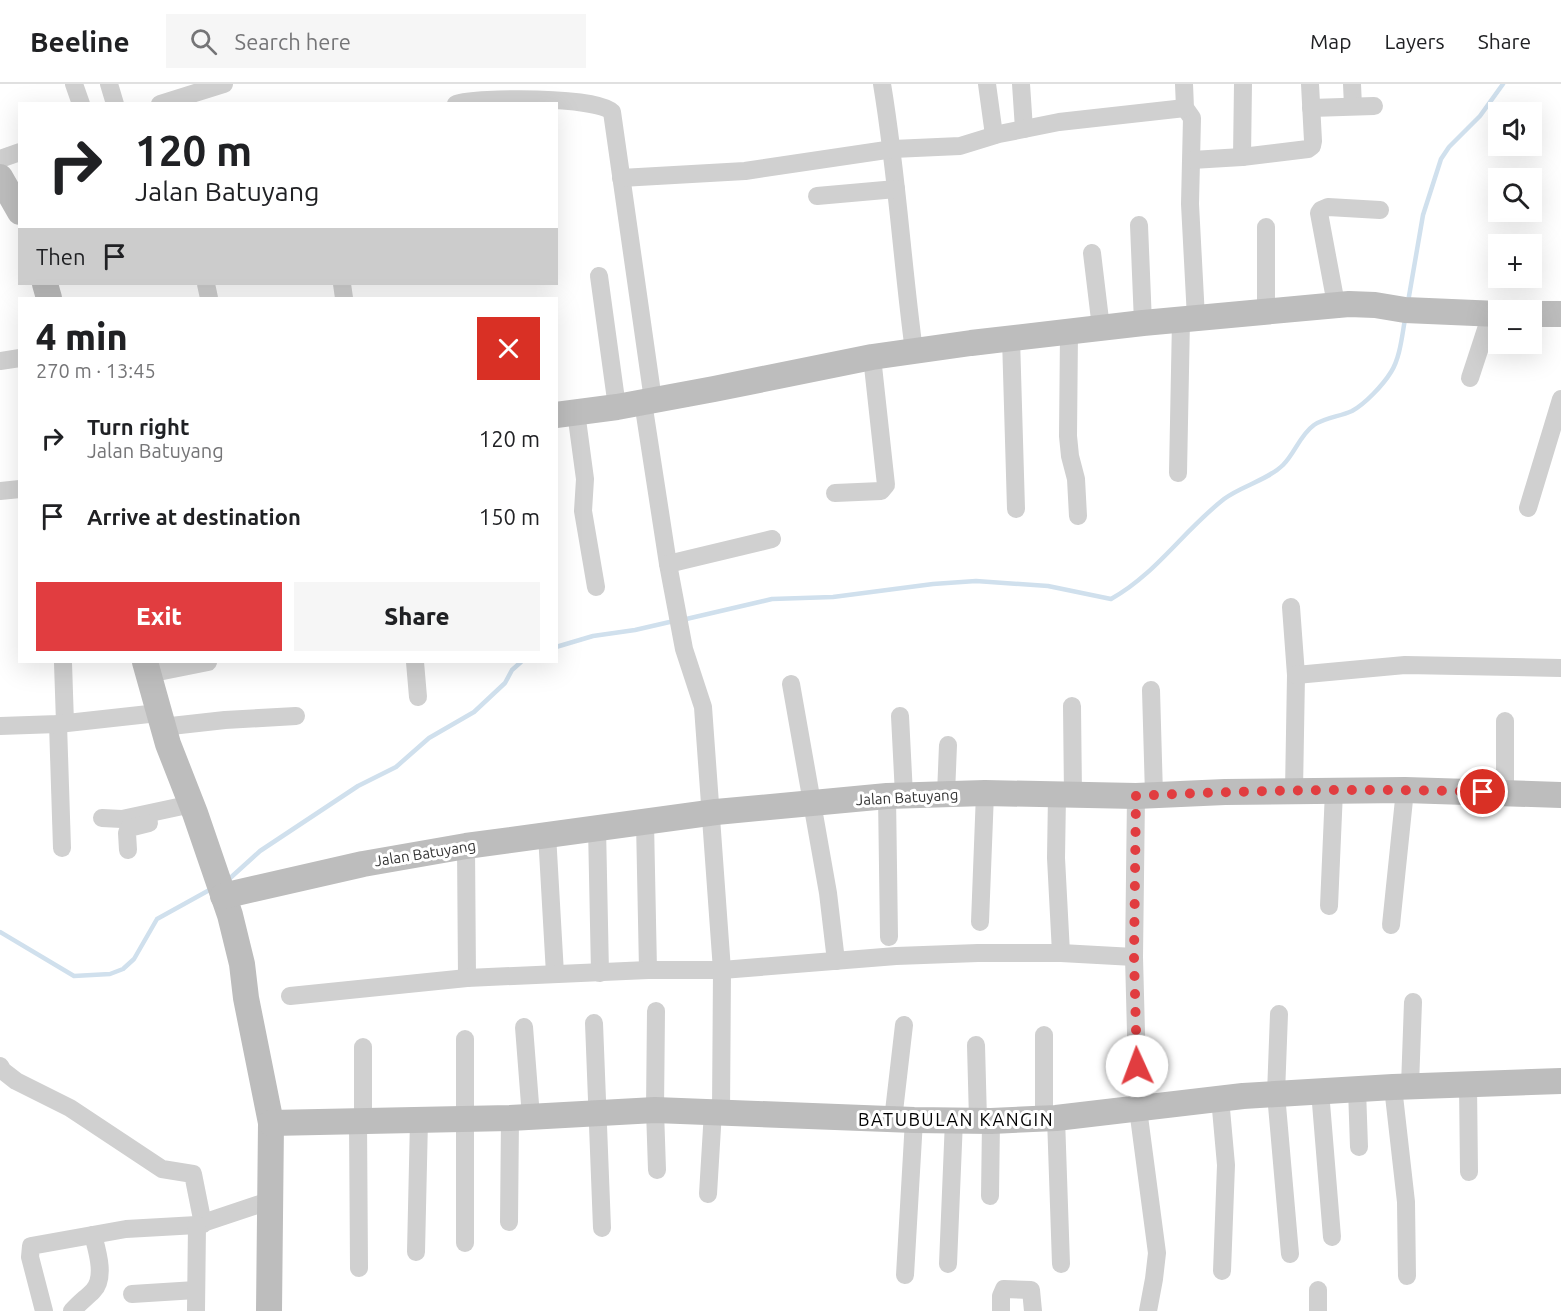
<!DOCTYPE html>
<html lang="en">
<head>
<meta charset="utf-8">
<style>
	body { margin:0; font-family:Ubuntu,sans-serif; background:#f6f6f6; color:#202124; height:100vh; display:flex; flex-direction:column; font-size:22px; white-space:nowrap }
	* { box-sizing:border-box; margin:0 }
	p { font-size:20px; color:#757577 }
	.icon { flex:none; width:33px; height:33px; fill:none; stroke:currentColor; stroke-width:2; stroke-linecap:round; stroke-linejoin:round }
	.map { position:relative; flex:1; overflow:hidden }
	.details { position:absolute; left:18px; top:213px; width:540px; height:366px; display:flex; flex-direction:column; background:#fff; border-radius:0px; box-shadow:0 6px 24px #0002 }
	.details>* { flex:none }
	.guide { position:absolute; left:18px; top:18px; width:540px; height:183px; border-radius:0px; box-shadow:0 6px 24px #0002; background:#fff; color:#202124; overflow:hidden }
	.fabs { position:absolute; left:1488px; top:18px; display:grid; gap:12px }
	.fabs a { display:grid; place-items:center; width:54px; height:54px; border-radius:0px; background:#fff; box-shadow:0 6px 24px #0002; font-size:30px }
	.pin { position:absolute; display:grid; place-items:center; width:51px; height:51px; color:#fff; margin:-26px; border:3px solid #fff; border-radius:50%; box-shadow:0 2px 6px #0007 }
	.me { position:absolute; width:66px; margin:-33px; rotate:358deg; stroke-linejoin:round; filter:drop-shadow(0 0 4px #0008) }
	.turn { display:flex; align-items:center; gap:21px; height:126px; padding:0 18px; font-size:27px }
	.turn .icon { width:78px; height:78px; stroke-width:2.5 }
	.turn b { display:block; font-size:42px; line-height:51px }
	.then { display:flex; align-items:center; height:57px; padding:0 18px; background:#0003; gap:12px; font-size:22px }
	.round { display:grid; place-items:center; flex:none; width:63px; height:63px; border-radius:0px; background:#f6f6f6 }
	.overview { display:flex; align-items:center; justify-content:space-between; height:102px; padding:0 18px }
	h1 { font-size:36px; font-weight:800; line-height:45px }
	.action { display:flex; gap:12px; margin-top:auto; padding:12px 18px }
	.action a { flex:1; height:69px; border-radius:0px; background:#e13d40; color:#fff; font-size:24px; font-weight:800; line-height:69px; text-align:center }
	.action a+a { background:#f6f6f6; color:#202124 }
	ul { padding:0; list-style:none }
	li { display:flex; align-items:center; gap:18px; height:78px; padding:0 18px }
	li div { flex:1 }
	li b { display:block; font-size:22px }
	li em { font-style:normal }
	header { display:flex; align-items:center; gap:36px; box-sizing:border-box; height:84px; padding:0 30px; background:#fff; border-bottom:2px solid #e0e0e0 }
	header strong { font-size:28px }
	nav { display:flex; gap:33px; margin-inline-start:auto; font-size:21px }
	.search { width:420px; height:54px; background:#f6f6f6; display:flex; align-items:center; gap:15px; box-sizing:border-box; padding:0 21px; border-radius:0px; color:#757577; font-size:22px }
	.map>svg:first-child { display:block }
</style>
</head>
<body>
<header>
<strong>Beeline</strong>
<div class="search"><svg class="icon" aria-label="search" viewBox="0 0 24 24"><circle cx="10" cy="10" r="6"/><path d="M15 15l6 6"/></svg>Search here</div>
<nav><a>Map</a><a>Layers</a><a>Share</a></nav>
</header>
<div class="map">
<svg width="1561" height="1227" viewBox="0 0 1561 1227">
	<rect width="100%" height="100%" fill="#fff"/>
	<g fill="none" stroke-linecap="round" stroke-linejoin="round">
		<g stroke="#d0e0ed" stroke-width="4.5">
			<polyline points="1408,218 1423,131 1441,75 1449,63 1480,32 1503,0"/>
			<path d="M682 536 772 515 833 513 933 500 976 497 1048 502 1111 515C1156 490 1183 447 1224 415 1241 402 1268 396 1283 381 1295 369 1300 351 1314 341 1326 333 1339 333 1352 327 1365 320 1383 301 1391 288 1400 274 1402 252 1405 235"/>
			<polyline points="556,563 593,552 635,546 674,537"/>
			<polyline points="228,796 260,767 358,702 396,683 429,654 474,628 505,599 512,586 521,578"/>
			<polyline points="0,848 74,892 110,890 123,885 134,875 157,835 213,804"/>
		</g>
		<g stroke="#d0d0d0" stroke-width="18">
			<polyline points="74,0 81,20"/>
			<polyline points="109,0 115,20"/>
			<path d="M882 0C897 89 902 178 914 267"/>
			<polyline points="987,0 994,51"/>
			<polyline points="1021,0 1024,45"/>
			<polyline points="1184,0 1185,24 1192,34 1190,120 1196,234"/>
			<polyline points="1352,0 1353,22"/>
			<polyline points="160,20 224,0"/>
			<path d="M456 20C478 13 598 12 612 28L653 316"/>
			<polyline points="1311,24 1374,22"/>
			<polyline points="1242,73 1243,0"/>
			<polyline points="0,75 20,68"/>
			<polyline points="1192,76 1242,73 1308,65 1312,62 1313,57 1310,0"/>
			<polyline points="621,94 745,87 893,65 960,62 999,50 1059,38 1185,24"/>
			<polyline points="817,112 896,105"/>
			<polyline points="1139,141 1143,239"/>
			<polyline points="1266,143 1266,229"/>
			<polyline points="1092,169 1101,244"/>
			<polyline points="599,192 617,323"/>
			<polyline points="206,200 209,214"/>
			<polyline points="342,200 344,214"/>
			<polyline points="1336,220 1319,129 1321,126 1328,123 1380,126"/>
			<polyline points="1069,248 1068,352 1070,372 1076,395 1078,432"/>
			<polyline points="1011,254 1016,425"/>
			<polyline points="0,277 20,274"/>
			<polyline points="1470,294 1491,230"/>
			<polyline points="643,318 668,480 684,565 703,623 722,886 721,1028"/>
			<polyline points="576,328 585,395 583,427 596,503"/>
			<polyline points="1178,389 1181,236"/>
			<polyline points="0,407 20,405"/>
			<polyline points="835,409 881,407 886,401 872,273"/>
			<polyline points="1528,424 1561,315"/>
			<polyline points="668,480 772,455"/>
			<polyline points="1291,523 1296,591 1294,707"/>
			<polyline points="415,578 418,613"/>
			<polyline points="63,579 65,639"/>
			<polyline points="148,590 208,578"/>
			<polyline points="1296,591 1405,581 1561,584"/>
			<polyline points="791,600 828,809 836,877"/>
			<polyline points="1151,606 1154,711"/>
			<polyline points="1072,622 1073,711"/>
			<polyline points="900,632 904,711"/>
			<polyline points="58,640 62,764"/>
			<polyline points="0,642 58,640 158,629"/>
			<polyline points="162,643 225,636 296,632"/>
			<polyline points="1505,709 1505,637"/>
			<polyline points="946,710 948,661"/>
			<polyline points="1057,711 1056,774 1061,869"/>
			<polyline points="887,712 889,853"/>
			<polyline points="1136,712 1134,873 1138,1025 1157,1169 1154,1195 1148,1227"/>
			<polyline points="102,734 122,735 192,720"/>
			<polyline points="645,738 648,886"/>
			<polyline points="597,743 600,889"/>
			<polyline points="547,750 555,890"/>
			<polyline points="466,762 467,894"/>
			<polyline points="128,766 127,749 129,744 149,739"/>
			<polyline points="1329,822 1334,707"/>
			<polyline points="980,838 985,709"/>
			<polyline points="1391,841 1405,706"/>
			<polyline points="290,912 467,894 648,886 722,886 896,872 978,869 1061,869 1134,873"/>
			<polyline points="656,927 655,1026 657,1086"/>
			<polyline points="1279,930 1276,1010 1290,1170"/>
			<polyline points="594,939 602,1144"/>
			<polyline points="524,943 531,1033"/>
			<polyline points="1044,951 1044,1035"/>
			<polyline points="465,955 465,1159"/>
			<polyline points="976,961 978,1036"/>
			<polyline points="363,963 363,1036"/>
			<polyline points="0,982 3,987 16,997 70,1024 162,1085 193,1090 203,1140"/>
			<polyline points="1468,1000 1469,1088"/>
			<polyline points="1410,1002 1413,918"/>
			<polyline points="1393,1003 1406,1118 1407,1192"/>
			<polyline points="1357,1005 1359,1063"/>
			<polyline points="1320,1007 1332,1153"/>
			<polyline points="1220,1014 1226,1081 1222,1187"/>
			<polyline points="1056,1034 1061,1180"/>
			<polyline points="358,1036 359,1184"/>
			<polyline points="893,1036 904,941"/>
			<polyline points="708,1110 713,1027"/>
			<polyline points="990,1112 991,1037"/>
			<polyline points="509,1138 510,1034"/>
			<polyline points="416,1168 419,1036"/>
			<polyline points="948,1180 954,1036"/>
			<polyline points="905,1191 914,1036"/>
			<polyline points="1318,1206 1318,1227"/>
			<polyline points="132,1210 196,1206"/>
			<polyline points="44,1227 30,1173 31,1162 126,1145 197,1141 269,1117"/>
			<path d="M72 1227C79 1219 86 1214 93 1207 106 1194 97 1166 93 1151"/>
			<polyline points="196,1227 197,1141"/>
			<polyline points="1001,1227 1001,1212 1004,1205 1031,1206 1033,1227"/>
		</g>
		<g stroke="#bdbdbd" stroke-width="26">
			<polyline points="0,93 20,128"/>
			<polyline points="45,200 49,214"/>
			<polyline points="1532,230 1561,230"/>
			<polyline points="556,331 617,323 714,305 872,273 971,259 1143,239 1349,220 1375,221 1405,226 1498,230"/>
			<polyline points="145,578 168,660 195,729 230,831 242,880 246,914 271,1039 269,1227"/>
			<polyline points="223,812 363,780 466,762 716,728 887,712 985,709 1136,712 1225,708 1405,706 1561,711"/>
			<polyline points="271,1039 510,1034 655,1026 914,1036 991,1037 1056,1034 1243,1012 1393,1003 1561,997"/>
		</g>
	</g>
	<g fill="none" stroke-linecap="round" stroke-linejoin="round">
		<path stroke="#e13d40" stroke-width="10" stroke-dasharray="0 18" d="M1137 982 1134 873 1136 712C1252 706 1368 704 1483 708"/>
	</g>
	<g text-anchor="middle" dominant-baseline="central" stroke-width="6" stroke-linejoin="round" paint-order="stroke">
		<g font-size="15" fill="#333" stroke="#fff">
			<text transform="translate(907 713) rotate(-3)">Jalan Batuyang</text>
			<text transform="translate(425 769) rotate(-9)">Jalan Batuyang</text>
		</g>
		<g font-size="18" letter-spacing="1.5" fill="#000" stroke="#fff">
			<text x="956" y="1035">BATUBULAN KANGIN</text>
		</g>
	</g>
</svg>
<div class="fabs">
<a><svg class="icon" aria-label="sound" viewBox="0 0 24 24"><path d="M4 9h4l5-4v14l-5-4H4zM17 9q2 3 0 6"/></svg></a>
<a><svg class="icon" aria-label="search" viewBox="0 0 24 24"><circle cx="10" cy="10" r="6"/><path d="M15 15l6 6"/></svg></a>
<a>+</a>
<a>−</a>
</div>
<div class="pin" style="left:1483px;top:708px;background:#d93025"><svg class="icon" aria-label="arrive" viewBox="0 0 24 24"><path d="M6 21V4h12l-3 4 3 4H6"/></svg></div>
<svg class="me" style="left:1137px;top:982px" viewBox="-20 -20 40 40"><circle r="19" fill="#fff"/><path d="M0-13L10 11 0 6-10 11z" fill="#e13d40"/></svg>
<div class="guide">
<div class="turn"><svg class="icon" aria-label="right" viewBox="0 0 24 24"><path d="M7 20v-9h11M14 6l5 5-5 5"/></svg><div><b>120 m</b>Jalan Batuyang</div></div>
<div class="then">Then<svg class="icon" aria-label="arrive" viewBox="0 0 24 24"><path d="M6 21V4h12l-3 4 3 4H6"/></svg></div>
</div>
<section class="details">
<div class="overview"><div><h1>4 min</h1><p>270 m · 13:45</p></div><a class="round" style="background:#d93025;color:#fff"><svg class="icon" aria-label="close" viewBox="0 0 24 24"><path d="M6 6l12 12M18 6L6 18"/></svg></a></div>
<ul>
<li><svg class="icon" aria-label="right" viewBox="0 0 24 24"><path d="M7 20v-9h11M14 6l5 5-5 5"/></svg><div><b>Turn right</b><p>Jalan Batuyang</p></div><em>120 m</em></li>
<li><svg class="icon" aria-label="arrive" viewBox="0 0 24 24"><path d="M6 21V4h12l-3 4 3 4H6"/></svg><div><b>Arrive at destination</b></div><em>150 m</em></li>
</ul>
<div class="action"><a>Exit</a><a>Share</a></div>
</section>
</div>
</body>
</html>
